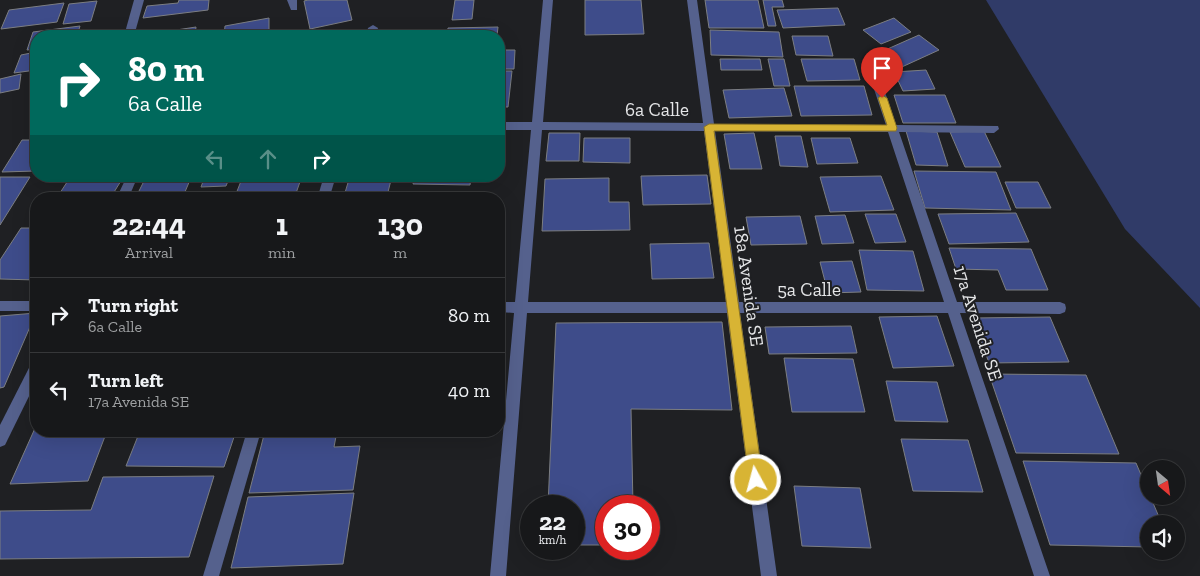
<!DOCTYPE html>
<html lang="en">
<head>
<meta charset="utf-8">
<style>
	body { margin:0; font-family:"Zilla Slab",serif; background:#242527; color:#f1f3f6; height:100vh; display:flex; flex-direction:column; font-size:19px; white-space:nowrap }
	* { box-sizing:border-box; margin:0 }
	p { font-size:16px; color:#9ea0a2 }
	.icon { flex:none; width:28px; height:28px; fill:none; stroke:currentColor; stroke-width:2; stroke-linecap:round; stroke-linejoin:round }
	.map { position:relative; flex:1; overflow:hidden }
	.side { position:absolute; left:30px; top:192px; width:475px; height:245px; display:flex; flex-direction:column; background:#17181a; border-radius:20px; box-shadow:0 5px 20px #0002,0 0 0 1px #363739 }
	.side>* { flex:none }
	.banner { position:absolute; left:30px; top:30px; width:475px; height:152px; border-radius:20px; box-shadow:0 5px 20px #0002,0 0 0 1px #363739; background:#00695c; color:#fff; overflow:hidden }
	.needle { width:32px; rotate:151deg }
	.controls { position:absolute; left:1140px; top:460px; display:grid; gap:10px }
	.controls a { display:grid; place-items:center; width:45px; height:45px; border-radius:50%; background:#17181a; box-shadow:0 5px 20px #0002,0 0 0 1px #363739; font-size:25px }
	.speed { position:absolute; left:520px; top:495px; display:flex; gap:10px; font-size:25px; font-weight:700; text-align:center }
	.speed>* { display:grid; place-content:center; width:65px; height:65px; border-radius:50%; background:#17181a; box-shadow:0 5px 20px #0002,0 0 0 1px #363739; line-height:1 }
	.speed small { font-size:12px; font-weight:400 }
	.speed .limit { border:8px solid #d22; background:#fff; color:#111 }
	.pin { position:absolute; display:grid; place-items:center; width:42px; height:42px; color:#fff; margin:-51px -21px; border-radius:50% 50% 50% 0; rotate:-45deg; box-shadow:0 0 5px #0007 }
	.pin .icon { rotate:45deg }
	.me { position:absolute; width:55px; margin:-28px; rotate:353deg; stroke-linejoin:round; filter:drop-shadow(0 0 4px #0008) }
	.turn { display:flex; align-items:center; gap:18px; height:105px; padding:0 15px; font-size:22px }
	.turn .icon { width:65px; height:65px; stroke-width:2.5 }
	.turn b { display:block; font-size:35px; line-height:42px }
	.lanes { display:flex; align-items:center; height:48px; padding:0 15px; background:#0003; justify-content:center; gap:25px; direction:ltr }
	.lanes .off { opacity:.35 }
	.eta { display:flex; justify-content:space-evenly; align-items:center; height:85px; text-align:center }
	.eta b { font-size:30px; font-weight:800; line-height:35px }
	ul { padding:0; list-style:none }
	li { display:flex; align-items:center; gap:15px; height:75px; padding:0 15px; border-top:1px solid #363739 }
	li div { flex:1 }
	li b { display:block; font-size:19px }
	li em { font-style:normal }
	.map>svg:first-child { display:block }
</style>
</head>
<body>
<div class="map">
<svg width="1200" height="576" viewBox="0 0 1200 576">
	<rect width="100%" height="100%" fill="#1f2023"/>
	<polygon fill="#303b68" points="986,0 1200,0 1200,308 1125,229"/>
	<g fill="#3e4c8a" stroke="#7c7e82">
		<polygon points="179,0 209,0 208,10 143,18 147,6 178,3"/>
		<polygon points="308,0 347,0 352,20 310,29 304,1"/>
		<polygon points="455,0 474,0 472,19 452,20"/>
		<polygon points="585,0 641,0 644,34 585,35"/>
		<polygon points="705,0 758,0 764,28 709,28"/>
		<polygon points="763,0 782,0 784,7 772,7 776,26 768,26"/>
		<polygon points="97,1 91,21 63,24 69,4"/>
		<polygon points="64,3 57,22 1,29 9,10"/>
		<polygon points="838,8 845,25 783,28 777,10"/>
		<polygon points="269,18 269,34 224,36 225,26"/>
		<polygon points="894,18 911,32 881,44 863,30"/>
		<polygon points="80,26 77,36 36,36 36,49 27,50 33,32"/>
		<polygon points="196,27 195,36 150,36 150,34"/>
		<polygon points="498,27 497,36 447,36 448,28"/>
		<polygon points="710,30 779,32 783,57 711,55"/>
		<polygon points="439,34 439,36 385,36"/>
		<polygon points="919,35 939,50 893,71 874,55"/>
		<polygon points="792,36 828,36 833,56 796,55"/>
		<polygon points="499,50 515,50 514,69 499,69"/>
		<polygon points="36,52 36,70 14,73 21,55"/>
		<polygon points="720,59 760,59 762,70 721,70"/>
		<polygon points="768,59 784,59 790,86 774,86"/>
		<polygon points="801,59 854,59 860,80 807,81"/>
		<polygon points="926,70 935,89 903,91 894,72"/>
		<polygon points="499,71 512,71 508,107 499,107"/>
		<polygon points="21,74 19,89 0,93 0,79"/>
		<polygon points="794,86 864,86 872,115 801,116"/>
		<polygon points="784,88 792,116 729,118 723,90"/>
		<polygon points="894,95 945,95 956,123 903,123"/>
		<polygon points="906,131 937,132 948,166 916,165"/>
		<polygon points="984,131 1001,167 965,167 950,132"/>
		<polygon points="549,133 580,133 579,161 546,161"/>
		<polygon points="754,133 762,169 730,169 724,134"/>
		<polygon points="775,136 801,136 808,167 780,166"/>
		<polygon points="584,138 630,138 630,163 583,162"/>
		<polygon points="811,138 850,138 858,163 817,164"/>
		<polygon points="22,140 36,140 36,171 2,172"/>
		<polygon points="914,171 996,172 1011,210 925,208"/>
		<polygon points="707,175 711,204 643,205 641,176"/>
		<polygon points="71,176 124,176 111,197 58,196"/>
		<polygon points="205,176 230,176 226,186 201,187"/>
		<polygon points="243,176 302,176 294,199 234,199"/>
		<polygon points="350,176 392,176 387,196 344,196"/>
		<polygon points="415,176 471,176 470,185 413,184"/>
		<polygon points="881,176 894,210 830,212 820,177"/>
		<polygon points="0,177 30,177 0,225"/>
		<polygon points="609,178 609,202 629,202 630,230 542,231 545,179"/>
		<polygon points="190,180 182,199 135,199 144,181"/>
		<polygon points="1005,182 1038,182 1051,208 1016,208"/>
		<polygon points="1016,213 1029,242 949,244 938,214"/>
		<polygon points="865,214 896,214 906,242 875,243"/>
		<polygon points="845,215 854,243 822,244 815,216"/>
		<polygon points="800,216 807,244 751,245 746,217"/>
		<polygon points="21,228 36,228 36,280 0,279 0,260"/>
		<polygon points="709,243 714,278 652,279 650,244"/>
		<polygon points="949,248 1031,249 1048,290 1006,290 998,270 956,269"/>
		<polygon points="859,250 913,251 924,291 867,290"/>
		<polygon points="852,261 861,292 828,293 820,262"/>
		<polygon points="36,313 4,387 0,388 0,316"/>
		<polygon points="937,316 954,366 893,368 879,317"/>
		<polygon points="1050,317 1069,362 989,363 973,318"/>
		<polygon points="722,322 732,410 631,409 633,506 606,506 606,545 574,545 574,506 548,506 556,323"/>
		<polygon points="851,326 857,353 769,354 765,327"/>
		<polygon points="784,358 853,359 865,412 792,412"/>
		<polygon points="989,374 1086,375 1119,454 1016,453"/>
		<polygon points="886,381 937,382 948,422 895,421"/>
		<polygon points="36,426 36,431 107,431 88,481 10,484"/>
		<polygon points="140,431 236,431 224,467 126,466"/>
		<polygon points="265,431 337,431 334,447 360,446 353,490 249,493"/>
		<polygon points="901,439 968,440 983,492 913,491"/>
		<polygon points="1023,461 1136,463 1162,524 1149,524 1149,547 1050,545"/>
		<polygon points="214,476 189,557 0,559 0,511 91,510 103,477"/>
		<polygon points="794,486 860,488 871,548 802,546"/>
		<polygon points="354,493 343,564 231,568 248,497"/>
	</g>
	<g fill="none" stroke-linecap="round" stroke-linejoin="round">
		<g fill="#55618d" fill-rule="evenodd">
			<polygon points="134,0 144,0 134,36 124,36"/>
			<polygon points="287,0 297,0 297,10 291,10"/>
			<path d="M543 0H553L543 122 703 123 687 0H697L714 124 886 125 872 83 877 80 882 83 896 125 998 126 999 129 994 133 899 132 957 302H1060L1065 304 1066 308 1065 312 1060 314 960 313 1050 576H1034L948 313H740L777 576H761L727 313H527L506 576H490L514 313 499 312V302H515L531 130H499V122H532ZM542 130 704 131 726 302H528ZM715 131 888 132 944 302H739Z"/>
			<polygon points="373,25 378,28 376,36 366,36 368,28"/>
			<polygon points="127,176 138,176 128,199 116,199"/>
			<polygon points="324,176 336,176 329,199 317,199"/>
			<rect x="0" y="301" width="36" height="10"/>
			<polygon points="36,362 36,382 5,445 0,447 0,425 31,364"/>
			<polygon points="247,431 261,431 219,576 203,576"/>
		</g>
	</g>
	<polygon fill="#d8b434" stroke="#8c7522" points="882,95 887,98 897,128 896,131 714,131 763,480 761,485 756,487 751,485 749,480 704,127 709,124 887,125 878,98"/>
	<g text-anchor="middle" dominant-baseline="central" stroke-width="4" stroke-linejoin="round" paint-order="stroke">
		<g font-size="19" fill="#e5e6e8" stroke="#1f2023">
			<text x="657" y="109">6a Calle</text>
			<text transform="translate(749 286) rotate(82)">18a Avenida SE</text>
			<text x="809" y="289">5a Calle</text>
			<text transform="translate(978 323) rotate(72)">17a Avenida SE</text>
		</g>
	</g>
</svg>
<div class="controls">
<a><svg class="needle" viewBox="-14 -14 28 28"><path d="M0-13l5 13h-10z" fill="#e53935"/><path d="M0 13l5-13h-10z" fill="#9ea0a2"/></svg></a>
<a><svg class="icon" aria-label="sound" viewBox="0 0 24 24"><path d="M4 9h4l5-4v14l-5-4H4zM17 9q2 3 0 6"/></svg></a>
</div>
<div class="speed"><div>22<small>km/h</small></div><div class="limit">30</div></div>
<div class="pin" style="left:882px;top:98px;background:#d93025"><svg class="icon" aria-label="arrive" viewBox="0 0 24 24"><path d="M6 21V4h12l-3 4 3 4H6"/></svg></div>
<svg class="me" style="left:756px;top:480px" viewBox="-20 -20 40 40"><circle r="17" fill="#d8b434" stroke="#fff" stroke-width="3"/><path d="M0-11L8 9 0 5-8 9z" fill="#fff"/></svg>
<div class="banner">
<div class="turn"><svg class="icon" aria-label="right" viewBox="0 0 24 24"><path d="M7 20v-9h11M14 6l5 5-5 5"/></svg><div><b>80 m</b>6a Calle</div></div>
<div class="lanes"><svg class="icon off" aria-label="left" viewBox="0 0 24 24"><path d="M17 20v-9H6M10 6l-5 5 5 5"/></svg><svg class="icon off" aria-label="ahead" viewBox="0 0 24 24"><path d="M12 20V5M6 11l6-6 6 6"/></svg><svg class="icon" aria-label="right" viewBox="0 0 24 24"><path d="M7 20v-9h11M14 6l5 5-5 5"/></svg></div>
</div>
<section class="side">
<div class="eta">
<div><b>22:44</b><p>Arrival</p></div>
<div><b>1</b><p>min</p></div>
<div><b>130</b><p>m</p></div>
</div>
<ul>
<li><svg class="icon" aria-label="right" viewBox="0 0 24 24"><path d="M7 20v-9h11M14 6l5 5-5 5"/></svg><div><b>Turn right</b><p>6a Calle</p></div><em>80 m</em></li>
<li><svg class="icon" aria-label="left" viewBox="0 0 24 24"><path d="M17 20v-9H6M10 6l-5 5 5 5"/></svg><div><b>Turn left</b><p>17a Avenida SE</p></div><em>40 m</em></li>
</ul>
</section>
</div>
</body>
</html>
